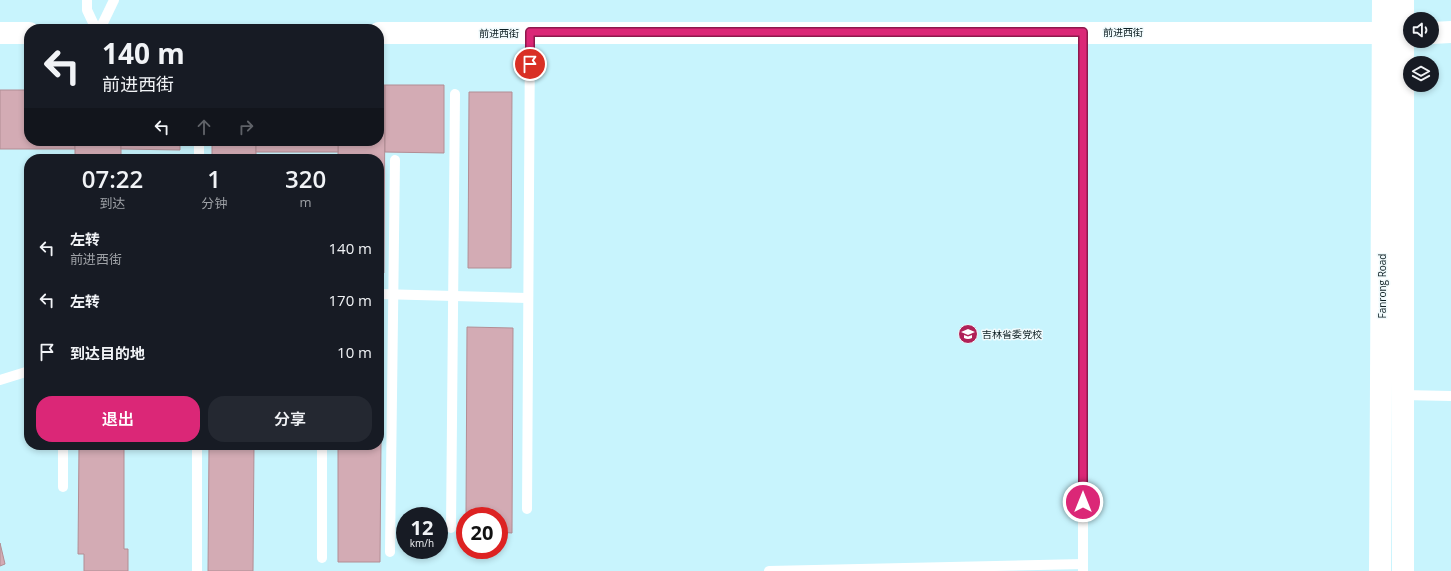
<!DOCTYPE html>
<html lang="zh">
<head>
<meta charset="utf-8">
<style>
	body { margin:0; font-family:"Open Sans","Noto Sans SC",sans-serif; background:#242831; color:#f1f3f6; height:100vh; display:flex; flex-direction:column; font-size:15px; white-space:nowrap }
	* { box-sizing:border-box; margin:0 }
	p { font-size:13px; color:#9ea1a6 }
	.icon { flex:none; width:22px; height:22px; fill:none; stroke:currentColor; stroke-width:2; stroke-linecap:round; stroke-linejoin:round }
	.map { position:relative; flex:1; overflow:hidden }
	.drawer { position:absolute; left:24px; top:154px; width:360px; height:296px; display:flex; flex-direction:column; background:#171b24; border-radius:16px; box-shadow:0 2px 6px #0003 }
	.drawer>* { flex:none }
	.top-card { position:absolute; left:24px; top:24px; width:360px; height:122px; border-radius:16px; box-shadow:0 2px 6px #0003; background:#171b24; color:#f1f3f6; overflow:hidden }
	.controls { position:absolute; left:1403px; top:12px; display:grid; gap:8px }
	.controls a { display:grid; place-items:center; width:36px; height:36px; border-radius:50%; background:#171b24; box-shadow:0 2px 6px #0003; font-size:20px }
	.speed { position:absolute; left:396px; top:507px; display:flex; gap:8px; font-size:20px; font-weight:700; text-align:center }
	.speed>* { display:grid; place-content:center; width:52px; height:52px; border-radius:50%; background:#171b24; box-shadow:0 2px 6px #0003; line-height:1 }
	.speed small { font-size:10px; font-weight:400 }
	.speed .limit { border:6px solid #d22; background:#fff; color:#111 }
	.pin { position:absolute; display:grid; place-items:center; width:34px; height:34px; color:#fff; margin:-17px; border:2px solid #fff; border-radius:50%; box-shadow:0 1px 4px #0007 }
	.me { position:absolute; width:44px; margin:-22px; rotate:0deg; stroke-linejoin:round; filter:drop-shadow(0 0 3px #0008) }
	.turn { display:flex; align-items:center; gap:14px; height:84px; padding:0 12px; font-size:18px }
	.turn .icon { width:52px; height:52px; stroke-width:2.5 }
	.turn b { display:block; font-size:28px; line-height:34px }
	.lanes { display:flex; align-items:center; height:38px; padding:0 12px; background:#0003; justify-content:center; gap:20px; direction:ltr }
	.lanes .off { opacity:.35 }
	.eta { display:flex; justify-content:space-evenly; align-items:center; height:68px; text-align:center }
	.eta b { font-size:24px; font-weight:600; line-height:28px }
	.primary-button { display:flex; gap:8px; margin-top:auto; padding:8px 12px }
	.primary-button a { flex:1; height:46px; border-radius:16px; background:#db2777; color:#fff; font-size:16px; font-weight:600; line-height:46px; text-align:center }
	.primary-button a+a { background:#242831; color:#f1f3f6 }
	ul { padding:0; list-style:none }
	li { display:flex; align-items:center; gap:12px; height:52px; padding:0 12px }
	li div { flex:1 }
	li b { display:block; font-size:15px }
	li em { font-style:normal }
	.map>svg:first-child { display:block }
</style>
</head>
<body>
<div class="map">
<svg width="1451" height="571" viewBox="0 0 1451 571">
	<rect width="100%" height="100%" fill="#c8f4fd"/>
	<g fill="#d3abb4" stroke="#b28d94">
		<polygon points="379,85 385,85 384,273 379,273 379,159 338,159 338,141 379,141"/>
		<polygon points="385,85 444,85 444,153 385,152"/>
		<polygon points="0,90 29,90 29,141 75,141 75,149 0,149"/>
		<polygon points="469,92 512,92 511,268 468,268"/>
		<rect x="75" y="141" width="46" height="18"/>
		<polygon points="121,141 180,141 180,150 121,149"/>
		<rect x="212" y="141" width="44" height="18"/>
		<rect x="256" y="141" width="82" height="11"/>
		<polygon points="379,324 382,324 380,562 338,562 338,445 379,445"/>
		<polygon points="467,327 513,328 512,533 499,532 499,516 466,516"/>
		<polygon points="79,445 124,445 124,549 128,549 128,571 84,571 84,554 78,554"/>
		<polygon points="209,445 254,445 253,571 208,571"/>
		<polygon points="0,543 5,564 0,566"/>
	</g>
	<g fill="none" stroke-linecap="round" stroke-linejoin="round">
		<g stroke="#fff" stroke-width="10">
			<polyline points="87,0 87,10 96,29"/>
			<polyline points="100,29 114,0"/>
			<polyline points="1083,32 1083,571"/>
			<polyline points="199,159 199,141"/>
			<polyline points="379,294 528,298"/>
			<polyline points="0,380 29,371"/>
			<polyline points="1402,395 1451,396"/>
			<polyline points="63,445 63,487"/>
			<polyline points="527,509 530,33"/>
			<polyline points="451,528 455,94"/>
			<polyline points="390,552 395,160"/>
			<polyline points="322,558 322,445"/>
			<polyline points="197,571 197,445"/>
			<polyline points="769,571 1083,564"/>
		</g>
		<g stroke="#fff" stroke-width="22">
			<polyline points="0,33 29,33"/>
			<polyline points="379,33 1410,33"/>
			<polyline points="1432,33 1451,32"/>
			<polyline points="1380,571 1383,0"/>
			<polyline points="1403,571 1403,0"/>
		</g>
	</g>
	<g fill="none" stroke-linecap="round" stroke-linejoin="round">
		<defs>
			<polyline id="route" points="530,64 530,32 1083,32 1083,502"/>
		</defs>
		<use href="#route" stroke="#8e194d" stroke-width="10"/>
		<use href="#route" stroke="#db2777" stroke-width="7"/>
	</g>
	<defs>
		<symbol id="university-disc" viewBox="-11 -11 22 22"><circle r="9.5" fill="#b02157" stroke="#f1fafc"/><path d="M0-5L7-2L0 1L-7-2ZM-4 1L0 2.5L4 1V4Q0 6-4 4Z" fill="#fff"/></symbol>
	</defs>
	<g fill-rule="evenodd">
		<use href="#university-disc" x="957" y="323" width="22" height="22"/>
	</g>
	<g text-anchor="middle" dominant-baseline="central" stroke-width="3" stroke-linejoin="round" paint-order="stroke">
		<g font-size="10" fill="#0e1f23" stroke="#f1fafc">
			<text x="1123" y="32">前进西街</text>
			<text x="499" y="33">前进西街</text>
			<text transform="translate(1382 286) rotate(-90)">Fanrong Road</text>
		</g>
		<g font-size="10" fill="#0e1f23" stroke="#f1fafc" text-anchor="start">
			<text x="982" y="334">吉林省委党校</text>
		</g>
	</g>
</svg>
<div class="controls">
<a><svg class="icon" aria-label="sound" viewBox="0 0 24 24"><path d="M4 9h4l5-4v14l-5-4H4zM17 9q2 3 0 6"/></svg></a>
<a><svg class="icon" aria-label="layers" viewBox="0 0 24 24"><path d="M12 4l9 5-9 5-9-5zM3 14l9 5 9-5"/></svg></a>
</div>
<div class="speed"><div>12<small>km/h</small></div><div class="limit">20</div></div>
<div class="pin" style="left:530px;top:64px;background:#d93025"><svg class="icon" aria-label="arrive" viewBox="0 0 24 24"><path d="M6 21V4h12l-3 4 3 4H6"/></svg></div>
<svg class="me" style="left:1083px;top:502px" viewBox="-20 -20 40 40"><circle r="17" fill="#db2777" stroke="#fff" stroke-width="3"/><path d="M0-11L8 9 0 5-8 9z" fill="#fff"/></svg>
<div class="top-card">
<div class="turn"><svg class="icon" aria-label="left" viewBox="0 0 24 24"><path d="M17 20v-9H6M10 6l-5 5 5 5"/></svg><div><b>140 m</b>前进西街</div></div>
<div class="lanes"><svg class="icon" aria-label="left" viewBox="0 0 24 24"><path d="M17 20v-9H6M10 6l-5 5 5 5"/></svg><svg class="icon off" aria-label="ahead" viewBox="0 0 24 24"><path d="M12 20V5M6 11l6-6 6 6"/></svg><svg class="icon off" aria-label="right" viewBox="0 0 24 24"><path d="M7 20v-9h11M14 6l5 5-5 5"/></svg></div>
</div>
<section class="drawer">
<div class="eta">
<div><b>07:22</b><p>到达</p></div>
<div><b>1</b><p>分钟</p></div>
<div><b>320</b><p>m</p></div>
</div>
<ul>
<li><svg class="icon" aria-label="left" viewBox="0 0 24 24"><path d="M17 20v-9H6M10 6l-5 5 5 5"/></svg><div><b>左转</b><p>前进西街</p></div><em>140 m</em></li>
<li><svg class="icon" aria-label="left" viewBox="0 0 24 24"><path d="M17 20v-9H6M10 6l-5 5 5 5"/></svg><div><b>左转</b></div><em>170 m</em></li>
<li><svg class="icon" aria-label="arrive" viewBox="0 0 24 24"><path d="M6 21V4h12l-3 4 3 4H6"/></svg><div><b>到达目的地</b></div><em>10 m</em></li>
</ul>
<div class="primary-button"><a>退出</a><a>分享</a></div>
</section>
</div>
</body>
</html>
